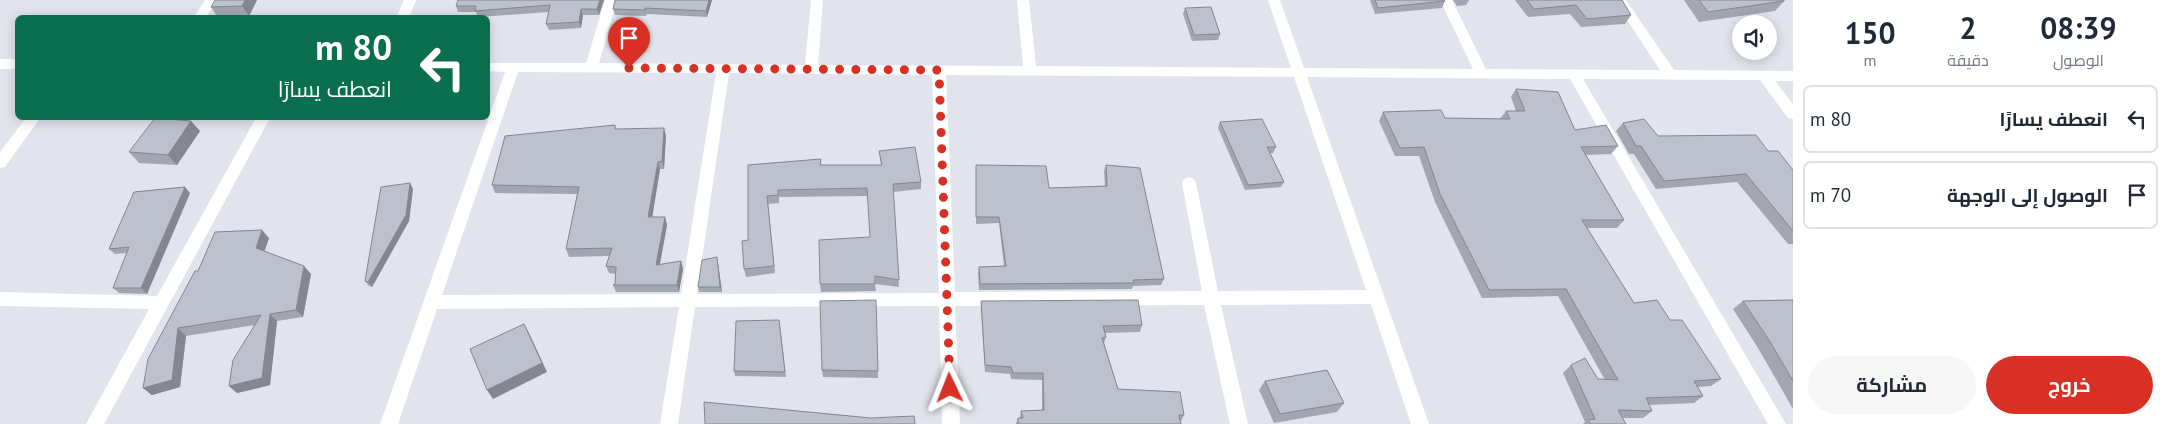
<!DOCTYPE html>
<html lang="ar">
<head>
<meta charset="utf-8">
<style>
	body { margin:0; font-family:"PT Sans",Cairo,sans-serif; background:#f6f6f7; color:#1f2937; direction:rtl; height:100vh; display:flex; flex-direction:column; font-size:19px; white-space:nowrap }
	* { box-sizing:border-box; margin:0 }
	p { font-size:16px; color:#747a83 }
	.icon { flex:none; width:28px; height:28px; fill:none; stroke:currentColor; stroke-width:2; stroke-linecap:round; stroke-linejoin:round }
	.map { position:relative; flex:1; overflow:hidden; direction:ltr }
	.details { display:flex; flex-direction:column; background:#fff; width:375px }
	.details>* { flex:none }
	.guide { position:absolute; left:15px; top:15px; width:475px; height:105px; border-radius:8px; box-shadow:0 2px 12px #0003; direction:rtl; background:#0b6e4f; color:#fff; overflow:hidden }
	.tools { position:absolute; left:1732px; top:15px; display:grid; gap:10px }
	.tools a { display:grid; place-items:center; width:45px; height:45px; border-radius:50%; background:#fff; box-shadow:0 2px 12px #0003; font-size:25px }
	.pin { position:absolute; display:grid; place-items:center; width:42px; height:42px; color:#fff; margin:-51px -21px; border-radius:50% 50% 50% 0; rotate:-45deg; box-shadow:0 0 5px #0007 }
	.pin .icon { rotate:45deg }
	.me { position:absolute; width:55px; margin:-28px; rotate:358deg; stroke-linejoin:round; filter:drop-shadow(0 0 4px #0008) }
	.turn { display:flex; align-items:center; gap:18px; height:105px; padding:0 15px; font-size:22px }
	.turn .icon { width:65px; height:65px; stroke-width:2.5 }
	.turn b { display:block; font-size:35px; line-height:42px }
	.eta { display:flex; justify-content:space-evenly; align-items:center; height:85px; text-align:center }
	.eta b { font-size:30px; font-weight:700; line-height:35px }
	.button { display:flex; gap:10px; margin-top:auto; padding:10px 15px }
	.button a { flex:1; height:58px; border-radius:30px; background:#d93025; color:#fff; font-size:20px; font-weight:700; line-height:58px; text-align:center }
	.button a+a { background:#f6f6f7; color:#1f2937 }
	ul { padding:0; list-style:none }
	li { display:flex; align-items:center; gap:15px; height:68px; margin:0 10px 8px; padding:0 5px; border:2px solid #e0e1e3; border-radius:8px }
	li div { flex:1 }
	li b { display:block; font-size:19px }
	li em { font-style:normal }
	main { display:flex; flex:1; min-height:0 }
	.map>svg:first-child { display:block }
</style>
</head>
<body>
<main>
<section class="details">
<div class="eta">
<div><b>08:39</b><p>الوصول</p></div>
<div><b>2</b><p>دقيقة</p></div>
<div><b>150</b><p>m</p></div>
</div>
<ul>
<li><svg class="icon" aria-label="left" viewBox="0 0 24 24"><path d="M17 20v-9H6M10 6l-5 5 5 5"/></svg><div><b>انعطف يسارًا</b></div><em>80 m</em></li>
<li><svg class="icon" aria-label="arrive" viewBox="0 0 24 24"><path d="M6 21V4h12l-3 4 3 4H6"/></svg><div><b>الوصول إلى الوجهة</b></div><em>70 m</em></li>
</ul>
<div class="button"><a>خروج</a><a>مشاركة</a></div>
</section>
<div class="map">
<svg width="1793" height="424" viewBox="0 0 1793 424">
	<rect width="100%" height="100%" fill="#e1e4ec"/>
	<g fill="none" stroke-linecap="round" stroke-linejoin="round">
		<g fill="#fff" fill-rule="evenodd">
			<polygon points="205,0 217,0 206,18 193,18"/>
			<polygon points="404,0 416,0 409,18 396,18"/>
			<path d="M605 0H617L599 63 805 65 811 0H823L818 65 1023 66 1017 0H1029L1036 66 1291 68 1268 0H1280L1304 68 1473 69 1440 0H1452L1486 69 1660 70 1614 0H1626L1674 70 1793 71V81H1775L1793 104V119L1788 118 1760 80 1583 79 1786 424H1768L1570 79 1307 77 1429 424H1411L1371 304 1221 305 1248 424H1230L1204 305 955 306 960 424H942L939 306 695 307 678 424H660L679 307 437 309 398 424H380L505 72 488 71V63H586ZM518 72 716 73 681 294 442 295ZM729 73 932 75 939 293 697 294ZM946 75 1294 77 1366 290 1218 291 1196 183 1194 179 1189 177 1184 179 1182 183 1202 291 955 292Z"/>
			<rect x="0" y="59" width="18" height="10"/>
			<polygon points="26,118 40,118 5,167 0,168 0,152"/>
			<polygon points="256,118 270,118 104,424 86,424 149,309 0,306 0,292 157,296"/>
		</g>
	</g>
	<g fill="#a2a6b0">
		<polygon points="215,0 257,0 249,16 233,18 218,18 211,7"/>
		<polygon points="604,0 599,15 583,15 581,28 549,30 546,24 549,12 478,17 476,12 458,12 456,6"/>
		<polygon points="712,0 707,17 647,14 646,16 615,15 613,9"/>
		<polygon points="1370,0 1444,0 1445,1 1442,8 1375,14"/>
		<polygon points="1453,0 1469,0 1466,5 1457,6"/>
		<polygon points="1515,0 1622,0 1631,15 1625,24 1581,27 1570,14 1528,17"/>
		<polygon points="1684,0 1784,0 1784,1 1775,11 1699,22"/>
		<polygon points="1185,8 1220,34 1218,40 1192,41 1183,14"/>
		<polygon points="1516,89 1575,130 1618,146 1611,154 1586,155 1624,220 1617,228 1587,228 1634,303 1670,320 1721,379 1711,386 1698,387 1703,396 1694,403 1649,405 1652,411 1643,418 1622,418 1626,424 1583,424 1585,422 1563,373 1571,365 1598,379 1605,380 1558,296 1482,298 1435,202 1419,156 1395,156 1379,121 1383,112 1445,118 1500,119 1506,111 1516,111 1511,97"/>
		<polygon points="1220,122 1276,147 1273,153 1270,153 1284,182 1281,187 1245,190 1218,128"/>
		<polygon points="1623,123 1658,136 1768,151 1793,170 1793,244 1788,244 1737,182 1656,189 1634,154 1629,154 1616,131"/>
		<polygon points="615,125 616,129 666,136 664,169 660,169 652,217 665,217 667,225 660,265 681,261 683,269 679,292 616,292 613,285 615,284 616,274 609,273 606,266 609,256 569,257 566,249 577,194 495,193 492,185"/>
		<polygon points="200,131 177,165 139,163 129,152"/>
		<polygon points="879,151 921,182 921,189 893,192 899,287 875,284 876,291 821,292 820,284 870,237 868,196 779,197 779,203 768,204 775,273 746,277 744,269 748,240 748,165 821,159 821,165 881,165"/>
		<polygon points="976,165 1049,188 1105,186 1104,171 1106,165 1164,279 1161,285 1133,286 1132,289 979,290 978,273 979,267 1004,266 999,223 976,224"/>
		<polygon points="413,189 409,221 372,287 369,286 365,281"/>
		<polygon points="190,193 147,294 119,293 113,288 127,253 115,254 109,249"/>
		<polygon points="269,238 264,251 311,274 303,317 277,321 270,385 237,393 229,386 255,325 186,336 180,387 152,395 143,388 198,271"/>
		<polygon points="718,263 722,292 699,292 698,287"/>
		<polygon points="1793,300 1793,409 1758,348 1733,309 1743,301"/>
		<polygon points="981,301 1142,325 1140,332 1105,333 1106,337 1104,343 1118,389 1184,415 1181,421 1181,424 1016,424 1018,418 1020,418 1021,411 1042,410 1042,380 1011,379 1010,374 985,372 981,308"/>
		<polygon points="876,308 878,378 823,377 822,370"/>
		<polygon points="780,325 786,377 735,376 734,371"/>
		<polygon points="1265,381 1344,403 1337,412 1274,423 1259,390"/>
	</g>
	<g fill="#848790">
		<polygon points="245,0 257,0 249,16 242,6"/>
		<polygon points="600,0 604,0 599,15 597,9"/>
		<polygon points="709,0 712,0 707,17 706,11"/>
		<polygon points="581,9 583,15 581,28 579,22"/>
		<polygon points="191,121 200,131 177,165 168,155"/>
		<polygon points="664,128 666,136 664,169 662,161"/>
		<polygon points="658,162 660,169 651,225 648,217"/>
		<polygon points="410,183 413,189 409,221 372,287 368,282"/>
		<polygon points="185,187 190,193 147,294 141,288"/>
		<polygon points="767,196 768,204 775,273 774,266"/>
		<polygon points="665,217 667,225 658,273 656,265"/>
		<polygon points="262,230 269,238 263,256 256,248"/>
		<polygon points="717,257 718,263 722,292 720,287"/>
		<polygon points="681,261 683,269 679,292 677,285"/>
		<polygon points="304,266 311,274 303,317 296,310"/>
		<polygon points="270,314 277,321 270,385 237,393 229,386"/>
		<polygon points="524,324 529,333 547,372 493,399 487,390"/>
		<polygon points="178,328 186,336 180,387 152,395 143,388"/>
	</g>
	<g fill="#bcc1cd" stroke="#848790">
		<polygon points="215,0 245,0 242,6 211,7"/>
		<polygon points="458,0 600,0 597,9 581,9 579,22 546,24 550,5 475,11 476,6 456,6"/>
		<polygon points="615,0 709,0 706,11 645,8 645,10 613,9"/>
		<polygon points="1375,0 1444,0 1445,1 1378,8"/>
		<polygon points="1527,0 1622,0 1631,15 1587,19 1576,5 1534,9"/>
		<polygon points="1699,0 1784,0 1784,1 1708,12"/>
		<polygon points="1211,7 1220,34 1194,35 1185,8"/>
		<polygon points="1516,89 1558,92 1575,130 1606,125 1618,146 1581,147 1624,220 1582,220 1634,303 1657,300 1670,320 1682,320 1721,379 1694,381 1703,396 1646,398 1652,411 1618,410 1626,424 1591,424 1588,420 1595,419 1571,365 1585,358 1598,379 1618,380 1566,289 1489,290 1440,194 1424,147 1400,148 1383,112 1441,110 1445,118 1510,119 1506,111 1525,111"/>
		<polygon points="155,118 191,121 168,155 129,152"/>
		<polygon points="1262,119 1276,147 1267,147 1284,182 1248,185 1220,122"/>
		<polygon points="1644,119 1658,136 1756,135 1768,151 1778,151 1793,170 1793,231 1746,174 1664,181 1641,146 1636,146 1623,123"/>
		<polygon points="615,125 615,129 664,128 662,161 658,162 648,217 665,217 656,265 681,261 677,285 613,285 615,284 616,267 606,266 612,248 566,249 579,187 492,185 505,136"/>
		<polygon points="915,147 921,182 893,184 899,280 875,276 875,284 820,284 819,240 870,237 867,188 778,190 778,195 767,196 774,266 744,269 742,241 748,240 748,165 821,159 820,165 882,165 879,151"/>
		<polygon points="976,165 1046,166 1049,188 1107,186 1106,165 1140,168 1164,279 1133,280 1134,283 980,284 979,267 1006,266 999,217 976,217"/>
		<polygon points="410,183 406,215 368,282 365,281 381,187"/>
		<polygon points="185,187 141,288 113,288 129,247 109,249 134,192"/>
		<polygon points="262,230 256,248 304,266 296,310 270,314 262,378 229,386 233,360 261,315 178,328 172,380 143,388 148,359 195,271 198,271 215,232"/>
		<polygon points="717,257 720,287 698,287 702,260"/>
		<polygon points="876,300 878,371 822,370 820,301"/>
		<polygon points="1138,300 1142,325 1103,326 1106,337 1102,338 1118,389 1180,392 1184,415 1179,415 1181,424 1018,424 1018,418 1023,418 1021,411 1044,410 1043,373 1013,373 1011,367 985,365 981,301"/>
		<polygon points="1793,300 1793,381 1769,340 1743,301"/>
		<polygon points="779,320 785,372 734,371 736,321"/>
		<polygon points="524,324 542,363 487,390 470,349"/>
		<polygon points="1327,370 1344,403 1280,414 1265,381"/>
		<polygon points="704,402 871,418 914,416 915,424 705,424"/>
	</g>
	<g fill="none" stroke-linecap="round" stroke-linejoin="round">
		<polyline stroke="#d93025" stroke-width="9" stroke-dasharray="0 16.2" points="629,68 939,70 950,388"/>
	</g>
</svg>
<div class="tools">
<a><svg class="icon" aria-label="sound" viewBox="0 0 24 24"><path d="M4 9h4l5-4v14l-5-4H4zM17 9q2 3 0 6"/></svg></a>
</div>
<div class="pin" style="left:629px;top:68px;background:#d93025"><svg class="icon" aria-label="arrive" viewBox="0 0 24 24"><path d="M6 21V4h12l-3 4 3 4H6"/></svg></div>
<svg class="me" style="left:950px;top:388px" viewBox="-20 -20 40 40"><path d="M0-17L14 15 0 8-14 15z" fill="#d93025" stroke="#fff" stroke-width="4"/></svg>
<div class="guide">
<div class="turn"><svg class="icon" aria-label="left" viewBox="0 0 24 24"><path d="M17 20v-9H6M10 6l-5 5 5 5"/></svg><div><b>80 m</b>انعطف يسارًا</div></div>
</div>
</div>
</main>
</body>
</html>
